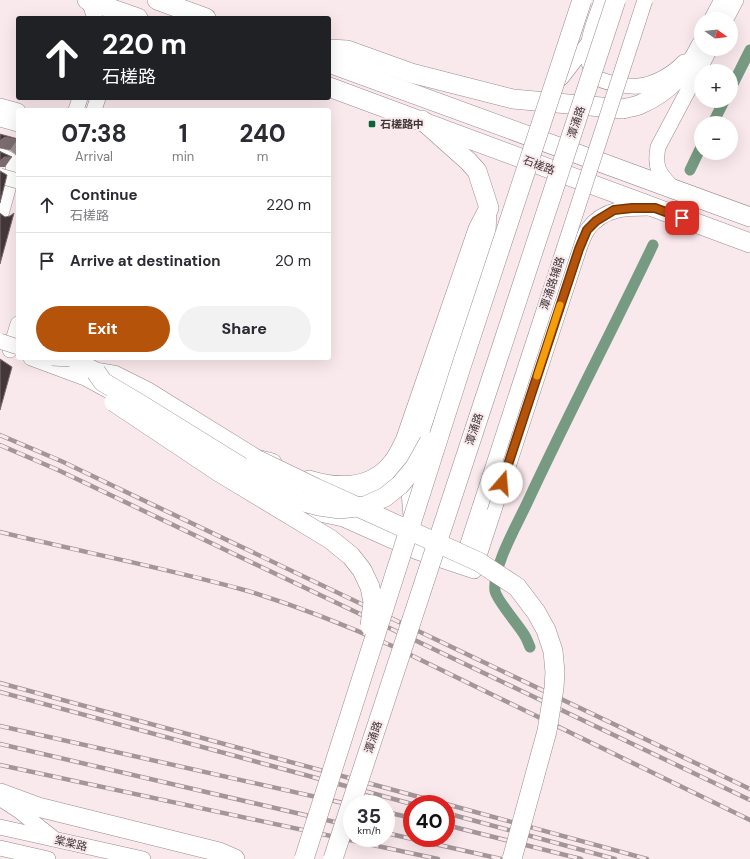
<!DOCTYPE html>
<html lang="en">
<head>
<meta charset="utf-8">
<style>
	body { margin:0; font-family:"DM Sans","Noto Sans SC",sans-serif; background:#f2f2f3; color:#2b2b33; height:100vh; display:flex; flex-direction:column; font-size:15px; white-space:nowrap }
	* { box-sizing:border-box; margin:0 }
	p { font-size:13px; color:#7c7c81 }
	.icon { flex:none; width:22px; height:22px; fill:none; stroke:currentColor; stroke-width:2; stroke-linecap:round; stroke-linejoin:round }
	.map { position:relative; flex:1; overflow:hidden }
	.panel { position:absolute; left:16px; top:108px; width:315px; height:252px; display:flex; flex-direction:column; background:#fff; border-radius:4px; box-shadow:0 4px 16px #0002 }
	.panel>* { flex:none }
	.hud { position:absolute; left:16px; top:16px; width:315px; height:84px; border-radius:4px; box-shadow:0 4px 16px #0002; background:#202124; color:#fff; overflow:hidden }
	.needle { width:26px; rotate:105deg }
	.fabs { position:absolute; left:694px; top:12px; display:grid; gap:8px }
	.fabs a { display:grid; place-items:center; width:44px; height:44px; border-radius:50%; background:#fff; box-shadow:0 4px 16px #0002; font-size:20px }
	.speed { position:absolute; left:343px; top:795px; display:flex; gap:8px; font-size:20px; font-weight:700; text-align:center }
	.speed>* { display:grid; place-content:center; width:52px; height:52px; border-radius:50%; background:#fff; box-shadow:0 4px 16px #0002; line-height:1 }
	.speed small { font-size:10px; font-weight:400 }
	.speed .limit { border:6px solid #d22; background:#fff; color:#111 }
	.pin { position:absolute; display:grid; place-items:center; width:34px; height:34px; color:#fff; margin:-17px; border-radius:8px; box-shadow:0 2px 6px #0006 }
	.me { position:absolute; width:44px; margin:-22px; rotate:18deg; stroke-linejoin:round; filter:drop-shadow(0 0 3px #0008) }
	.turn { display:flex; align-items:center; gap:14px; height:84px; padding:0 20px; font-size:18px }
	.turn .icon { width:52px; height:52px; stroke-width:2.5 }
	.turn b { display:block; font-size:28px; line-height:34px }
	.eta { display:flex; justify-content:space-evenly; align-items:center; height:68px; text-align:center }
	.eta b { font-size:24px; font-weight:800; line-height:28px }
	.action { display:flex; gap:8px; margin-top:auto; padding:8px 20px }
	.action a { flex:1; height:46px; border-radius:24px; background:#b45309; color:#fff; font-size:16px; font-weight:800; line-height:46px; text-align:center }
	.action a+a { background:#f2f2f3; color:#2b2b33 }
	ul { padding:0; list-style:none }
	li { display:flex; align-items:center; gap:12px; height:56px; padding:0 20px; border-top:1px solid #e1e1e2 }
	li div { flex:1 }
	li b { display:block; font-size:15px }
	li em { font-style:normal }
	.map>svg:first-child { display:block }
</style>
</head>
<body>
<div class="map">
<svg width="750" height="859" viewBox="0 0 750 859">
	<rect width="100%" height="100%" fill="#fae9ec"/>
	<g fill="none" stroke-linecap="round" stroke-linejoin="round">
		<g stroke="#769a82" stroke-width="11">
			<polyline points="731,88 750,50"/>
			<polyline points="713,123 724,101"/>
			<polyline points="690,170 701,147"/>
			<path d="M530 647C528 643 527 639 525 636 519 625 497 601 495 591 492 567 518 523 528 501 568 415 612 331 653 245"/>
		</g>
		<defs>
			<g id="minor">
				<path d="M602 0C596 19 586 39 588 59 589 63 592 73 595 76 602 83 629 87 639 86 655 84 673 74 684 62"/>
				<polyline points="89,1 95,18"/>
				<polyline points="726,19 736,0"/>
				<polyline points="556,82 562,77 589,42"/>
				<polyline points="0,106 18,111"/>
				<polyline points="76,110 80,98"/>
				<polyline points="94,110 98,98"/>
				<polyline points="0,119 18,124"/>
				<path d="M0 156C6 157 13 160 14 167L0 218"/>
				<path d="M673 188C659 174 654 167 658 147L710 49"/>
				<polyline points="10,350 18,324"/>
				<polyline points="31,358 85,378 109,391"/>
				<path d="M335 500C362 492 389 485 410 465"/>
				<path d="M315 513 343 519 417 552 474 571 579 249C581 243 584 235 588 229 604 208 625 208 650 208"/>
				<polyline points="411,516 409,492 412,462 488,234 489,209"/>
				<polyline points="461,565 480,507"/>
				<polyline points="1,799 18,810 52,837"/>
				<polyline points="0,827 143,859"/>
				<polyline points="0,848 48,859"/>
			</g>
			<g id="major">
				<polyline points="87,0 138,18"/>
				<polyline points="157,0 206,18"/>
				<polyline points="714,19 724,0"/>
				<path d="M329 49 347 50 411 73 513 99 623 109C629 107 635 107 641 104 667 93 689 70 701 45"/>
				<polyline points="329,63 750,217"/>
				<path d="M329 87C470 138 610 191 750 243"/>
				<polyline points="70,359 96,372 114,375 148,392 256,459 272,463"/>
				<path d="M309 480C339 489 372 490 393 462 398 456 401 448 405 441L478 229 489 208 477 171 468 161 422 120"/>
				<polyline points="0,793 38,807 219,852 235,859"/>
			</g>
		</defs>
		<use href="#minor" stroke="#9a8a8d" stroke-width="16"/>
		<use href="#major" stroke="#9a8a8d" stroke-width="20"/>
		<use href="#minor" stroke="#fff" stroke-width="15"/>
		<use href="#major" stroke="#fff" stroke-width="19"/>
		<defs>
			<g id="rail">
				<polyline points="0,435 61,461 750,789"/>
				<polyline points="0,445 58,470 750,800"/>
				<path d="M0 532C82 552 166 568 248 591 297 606 343 624 390 645L750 820"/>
				<polyline points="0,683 445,804"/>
				<polyline points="0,692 412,804"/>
				<polyline points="0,726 352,805"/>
				<polyline points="0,744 352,826"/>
				<polyline points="0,765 438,859"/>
				<polyline points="446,804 647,859"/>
				<polyline points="386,812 412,818"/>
				<polyline points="446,813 615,859"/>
				<polyline points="446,825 581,859"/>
				<polyline points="386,833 501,859"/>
			</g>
		</defs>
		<use href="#rail" stroke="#a39698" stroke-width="4.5"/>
		<use href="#rail" stroke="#fae9ec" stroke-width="3" stroke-dasharray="9" stroke-linecap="butt"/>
		<defs>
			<g id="minor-bridge">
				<polyline points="0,176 18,181"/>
				<polyline points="0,341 18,347"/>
				<polyline points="52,358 70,359"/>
				<polyline points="480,507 645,0"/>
			</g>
			<g id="major-bridge">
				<polyline points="96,372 103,382 140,404 269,484 300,501 319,506 340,509 365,506 385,497 400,485 415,467 429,442"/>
				<polyline points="114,402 219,472 330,539 351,556 362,570 370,587 373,602 370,626"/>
				<polyline points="256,459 316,488 479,562 517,587 536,612 546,630 553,651 555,672 554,688 547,731 512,859"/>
				<polyline points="304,859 461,367 582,0"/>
				<polyline points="333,859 616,0"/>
			</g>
		</defs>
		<use href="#minor-bridge" stroke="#9a8a8d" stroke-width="16" stroke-linecap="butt"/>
		<use href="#major-bridge" stroke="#9a8a8d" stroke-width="20" stroke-linecap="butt"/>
		<use href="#minor-bridge" stroke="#fff" stroke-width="15"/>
		<use href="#major-bridge" stroke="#fff" stroke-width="19"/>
	</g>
	<polygon fill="#9f9093" points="18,139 18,156 10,150 0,148"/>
	<g fill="#7b6c6f">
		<polygon points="5,137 17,140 10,150 0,148 0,141"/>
		<polygon points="4,157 12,157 5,167 0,167 0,161"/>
	</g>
	<g fill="#44373a" stroke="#7b6c6f">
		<polygon points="0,134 18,139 18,140 5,137 1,140 0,141"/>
		<polygon points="0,151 1,152 12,157 4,157 0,161"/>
		<polygon points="0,171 7,175 0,203"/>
		<polygon points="0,213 1,214 5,217 10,216 14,213 0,264"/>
		<polygon points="0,359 12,367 0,410"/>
	</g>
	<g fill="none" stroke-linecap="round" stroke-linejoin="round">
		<defs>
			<polyline id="route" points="502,483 579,249 587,230 596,221 614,210 632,208 655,208 682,218"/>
		</defs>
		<use href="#route" stroke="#753606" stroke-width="10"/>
		<use href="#route" stroke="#b45309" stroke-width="7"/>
		<polyline stroke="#f59e0b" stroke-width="7" points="537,376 560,305"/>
	</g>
	<rect fill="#06663a" stroke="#fae9ec" stroke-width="1.5" x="368" y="120" width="8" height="8" rx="2"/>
	<g text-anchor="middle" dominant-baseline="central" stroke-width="4" stroke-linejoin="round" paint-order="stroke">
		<g font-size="11" fill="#3e3738" stroke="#fae9ec">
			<text transform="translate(576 122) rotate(-72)">潭涌路</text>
			<text transform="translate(539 165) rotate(20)">石槎路</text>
			<text transform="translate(552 283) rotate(-72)">潭涌路辅路</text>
			<text transform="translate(474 429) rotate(-72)">潭涌路</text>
			<text transform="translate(373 737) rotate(-72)">潭涌路</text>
			<text transform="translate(71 843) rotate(13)">棠棠路</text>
		</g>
		<g font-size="11" font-weight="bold" fill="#3e3738" stroke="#fae9ec" text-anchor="start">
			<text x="380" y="124">石槎路中</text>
		</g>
	</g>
</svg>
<div class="fabs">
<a><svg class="needle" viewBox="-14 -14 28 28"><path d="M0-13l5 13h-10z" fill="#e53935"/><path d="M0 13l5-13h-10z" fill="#7c7c81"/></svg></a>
<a>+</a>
<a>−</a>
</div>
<div class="speed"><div>35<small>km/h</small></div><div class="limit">40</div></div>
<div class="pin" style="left:682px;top:218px;background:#d93025"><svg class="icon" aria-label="arrive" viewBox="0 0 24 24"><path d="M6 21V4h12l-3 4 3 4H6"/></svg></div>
<svg class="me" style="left:502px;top:483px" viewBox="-20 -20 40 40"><circle r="19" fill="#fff"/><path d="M0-13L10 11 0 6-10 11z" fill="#b45309"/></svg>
<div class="hud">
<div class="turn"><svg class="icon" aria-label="ahead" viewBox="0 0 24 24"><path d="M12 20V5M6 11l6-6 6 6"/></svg><div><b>220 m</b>石槎路</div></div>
</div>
<section class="panel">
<div class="eta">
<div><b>07:38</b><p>Arrival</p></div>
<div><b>1</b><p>min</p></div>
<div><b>240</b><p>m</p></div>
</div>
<ul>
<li><svg class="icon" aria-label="ahead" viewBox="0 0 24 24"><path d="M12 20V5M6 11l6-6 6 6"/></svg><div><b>Continue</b><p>石槎路</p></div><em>220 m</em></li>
<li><svg class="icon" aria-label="arrive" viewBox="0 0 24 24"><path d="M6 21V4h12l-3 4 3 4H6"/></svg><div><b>Arrive at destination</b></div><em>20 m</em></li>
</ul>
<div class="action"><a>Exit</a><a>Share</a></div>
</section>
</div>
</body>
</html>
